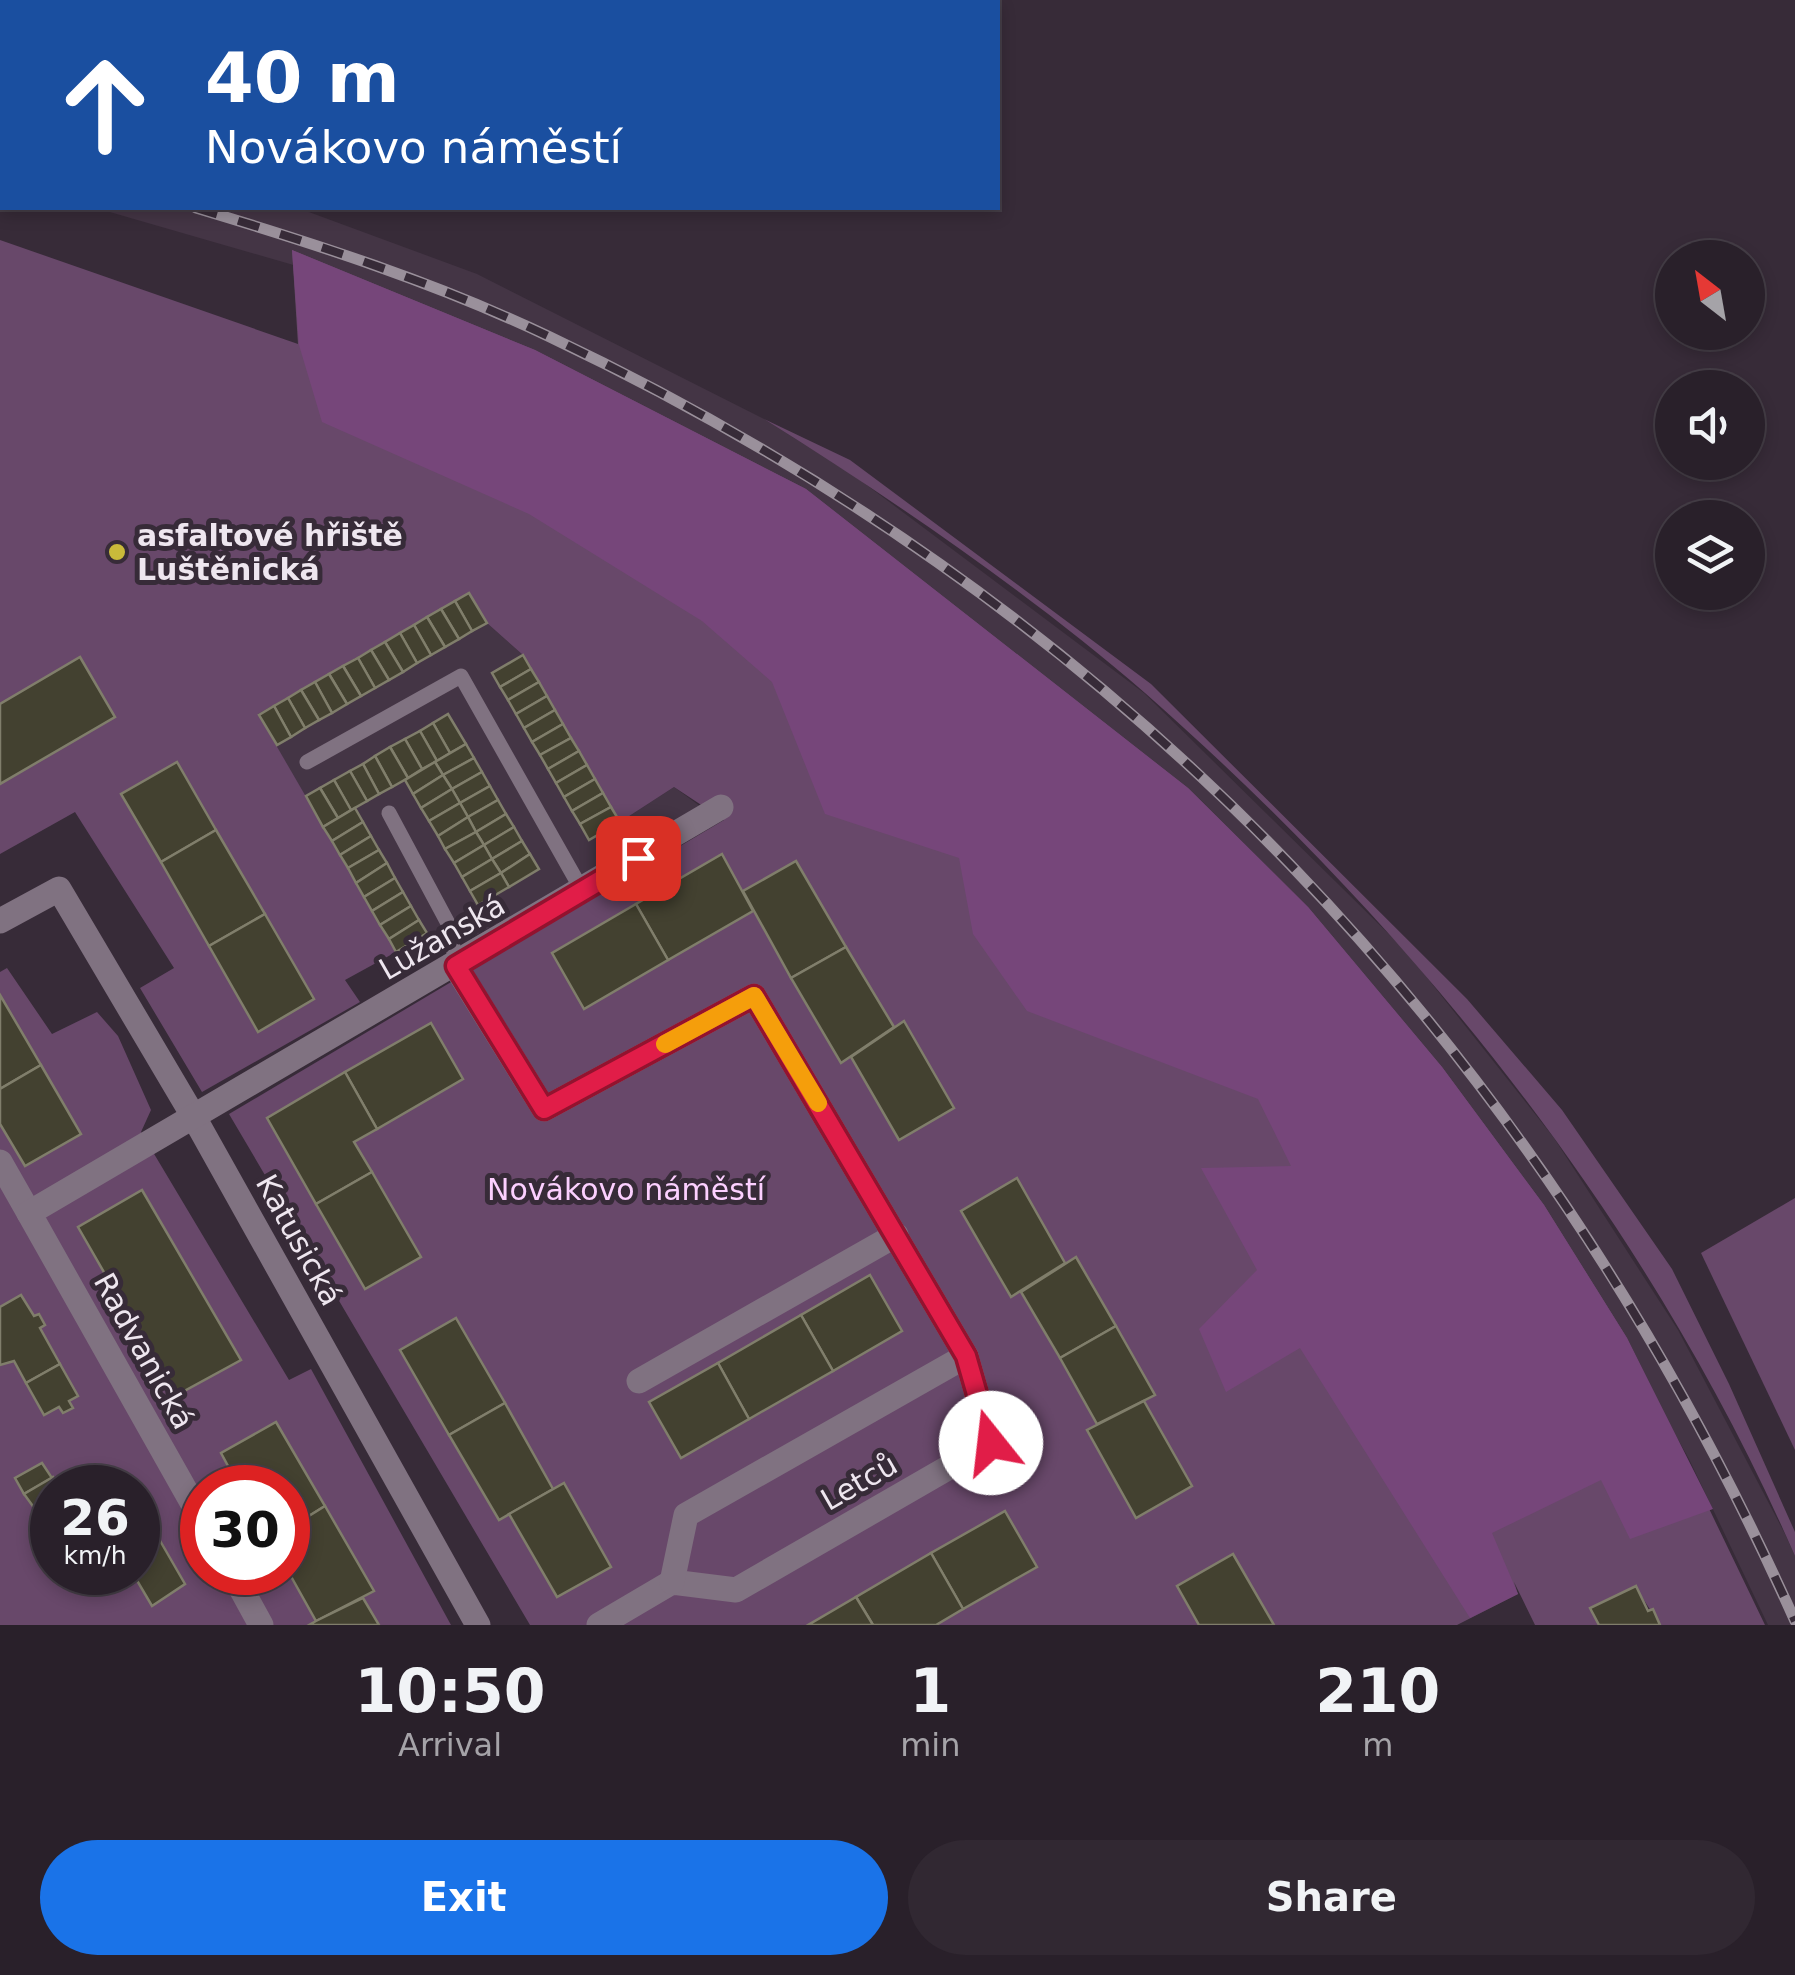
<!DOCTYPE html>
<html lang="en">
<head>
<meta charset="utf-8">
<style>
	body { margin:0; font-family:"DejaVu Sans",sans-serif; background:#312832; color:#f1f3f6; height:100vh; display:flex; flex-direction:column; font-size:38px; white-space:nowrap }
	* { box-sizing:border-box; margin:0 }
	p { font-size:32px; color:#a5a3a8 }
	.icon { flex:none; width:55px; height:55px; fill:none; stroke:currentColor; stroke-width:2; stroke-linecap:round; stroke-linejoin:round }
	.map { position:relative; height:1625px; overflow:hidden }
	.drawer { display:flex; flex-direction:column; background:#29202a; flex:1 }
	.drawer>* { flex:none }
	.hud { position:absolute; left:0px; top:0px; width:1000px; height:210px; box-shadow:0 5px 15px #0003,0 0 0 2px #453e47; background:#1a4fa0; color:#fff; overflow:hidden }
	.needle { width:65px; rotate:329deg }
	.buttons { position:absolute; left:1655px; top:240px; display:grid; gap:20px }
	.buttons a { display:grid; place-items:center; width:110px; height:110px; border-radius:50%; background:#29202a; box-shadow:0 5px 15px #0003,0 0 0 2px #453e47; font-size:50px }
	.speed { position:absolute; left:30px; top:1465px; display:flex; gap:20px; font-size:50px; font-weight:700; text-align:center }
	.speed>* { display:grid; place-content:center; width:130px; height:130px; border-radius:50%; background:#29202a; box-shadow:0 5px 15px #0003,0 0 0 2px #453e47; line-height:1 }
	.speed small { font-size:25px; font-weight:400 }
	.speed .limit { border:15px solid #d22; background:#fff; color:#111 }
	.pin { position:absolute; display:grid; place-items:center; width:85px; height:85px; color:#fff; margin:-42px; border-radius:20px; box-shadow:0 5px 15px #0006 }
	.me { position:absolute; width:110px; margin:-55px; rotate:344deg; stroke-linejoin:round; filter:drop-shadow(0 0 8px #0008) }
	.turn { display:flex; align-items:center; gap:35px; height:210px; padding:0 40px; font-size:45px }
	.turn .icon { width:130px; height:130px; stroke-width:2.5 }
	.turn b { display:block; font-size:70px; line-height:85px }
	.eta { display:flex; justify-content:space-evenly; align-items:center; height:170px; text-align:center }
	.eta b { font-size:60px; font-weight:700; line-height:70px }
	.primary-button { display:flex; gap:20px; margin-top:auto; padding:20px 40px }
	.primary-button a { flex:1; height:115px; border-radius:60px; background:#1a73e8; color:#fff; font-size:40px; font-weight:700; line-height:115px; text-align:center }
	.primary-button a+a { background:#312832; color:#f1f3f6 }
	.map>svg:first-child { display:block }
</style>
</head>
<body>
<div class="map">
<svg width="1795" height="1625" viewBox="0 0 1795 1625">
	<rect width="100%" height="100%" fill="#372b38"/>
	<g fill="#443545">
		<polygon points="96,208 298,208 477,274 764,419 856,477 1144,693 1406,951 1554,1138 1678,1330 1785,1534 1795,1556 1795,1625 1768,1625 1689,1459 1632,1357 297,266"/>
		<polygon points="469,593 487,623 523,655 620,822 674,787 704,809 402,976 396,952 257,714"/>
	</g>
	<g fill="#68486a" fill-rule="evenodd">
		<path d="M0 240 298 344 292 250 535 350 806 489 1188 788 1308 907 1442 1067 1544 1205 1627 1338 1765 1625H1660L1635 1586 1591 1607 1599 1625H1535L1514 1582 1518 1594 1457 1625H1274L1232 1554 1177 1586 1199 1625H936L1037 1568 1004 1511 808 1625H530L229 1114 724 820 674 787 620 822 523 655 487 623 469 593 258 714 396 952 345 980 360 1002 202 1092 140 988 174 968 75 812 0 854V784L114 716 79 657 0 704ZM177 763 314 999 259 1031 121 794ZM721 854 743 891 796 861 894 1027 905 1022 954 1108 898 1139 851 1057 840 1062 753 911 583 1008 552 952ZM431 1023 463 1079 354 1142 421 1257 365 1289 267 1118ZM1016 1179 1065 1263 1076 1257 1155 1395 1144 1401 1192 1485 1136 1517 1087 1431 1097 1424 1021 1292 1010 1297 961 1211ZM871 1276 901 1331 680 1457 650 1402ZM455 1318 553 1489 611 1567 557 1597 509 1514 498 1519 400 1350Z"/>
		<path d="M764 419 850 460 1151 684 1467 999 1562 1110 1672 1269 1729 1384 1795 1532V1556C1650 1223 1417 932 1145 693 1031 594 892 499 764 419Z"/>
		<path d="M7 968 52 1034 97 1012 118 1036 151 1110 141 1132 289 1380 311 1369 451 1625H379L363 1598 374 1591 276 1422 221 1453 240 1487 202 1488V1572L288 1571 316 1621 309 1625H0V1365L14 1361 44 1415 59 1407 64 1413 72 1408 69 1401 77 1396 40 1328 45 1324 40 1314 34 1316 21 1295 0 1307V1124L25 1166 81 1134 0 995V972ZM143 1190 240 1359 175 1396 79 1227ZM42 1463 60 1487 138 1488V1503L184 1585 151 1605 132 1573 52 1572V1499L35 1509 15 1478Z"/>
		<polygon points="1795,1198 1795,1450 1701,1253"/>
	</g>
	<polygon fill="#76467a" points="292,250 535,350 806,489 1188,788 1308,907 1442,1067 1544,1205 1627,1338 1713,1509 1630,1539 1601,1480 1492,1533 1518,1594 1470,1618 1300,1348 1226,1392 1199,1329 1257,1270 1201,1168 1291,1166 1258,1099 1027,1011 973,934 959,858 825,814 772,682 702,621 529,514 322,422 299,345"/>
	<g fill="#434130" stroke="#807e6b" stroke-width="2.5">
		<polygon points="469,593 487,623 472,631 455,601"/>
		<polygon points="455,601 472,631 459,639 441,609"/>
		<polygon points="441,609 459,639 445,647 427,617"/>
		<polygon points="427,617 445,647 431,655 414,625"/>
		<polygon points="414,625 431,655 417,663 400,633"/>
		<polygon points="400,633 417,663 403,672 385,642"/>
		<polygon points="385,642 403,672 389,680 371,650"/>
		<polygon points="371,650 389,680 375,688 358,658"/>
		<polygon points="523,655 531,669 500,687 492,673"/>
		<polygon points="80,657 115,717 0,784 0,704"/>
		<polygon points="358,658 375,688 361,696 343,666"/>
		<polygon points="343,666 361,696 347,704 329,674"/>
		<polygon points="531,669 539,682 508,700 500,687"/>
		<polygon points="329,674 347,704 332,713 315,682"/>
		<polygon points="315,682 332,713 319,720 301,690"/>
		<polygon points="539,682 547,696 516,714 508,700"/>
		<polygon points="301,690 319,720 305,728 288,698"/>
		<polygon points="547,696 555,710 524,728 516,714"/>
		<polygon points="288,698 305,728 291,737 274,706"/>
		<polygon points="274,706 291,737 277,745 259,715"/>
		<polygon points="555,710 563,724 532,742 524,728"/>
		<polygon points="448,714 466,744 450,753 433,723"/>
		<polygon points="433,723 450,753 437,761 420,731"/>
		<polygon points="563,724 571,738 540,755 532,742"/>
		<polygon points="420,731 437,761 422,769 405,739"/>
		<polygon points="571,738 579,751 548,769 540,755"/>
		<polygon points="405,739 422,769 408,778 390,747"/>
		<polygon points="466,744 474,758 443,775 435,762"/>
		<polygon points="390,747 408,778 392,787 375,756"/>
		<polygon points="579,751 587,765 556,783 548,769"/>
		<polygon points="375,756 392,787 379,794 363,764"/>
		<polygon points="474,758 482,772 452,789 443,775"/>
		<polygon points="177,762 216,830 161,862 121,794"/>
		<polygon points="435,762 443,775 413,794 405,780"/>
		<polygon points="363,764 379,794 367,801 350,771"/>
		<polygon points="587,765 595,779 564,797 556,783"/>
		<polygon points="350,771 367,801 351,810 334,780"/>
		<polygon points="482,772 490,786 460,803 452,789"/>
		<polygon points="443,775 452,789 421,808 413,794"/>
		<polygon points="595,779 603,793 572,811 564,797"/>
		<polygon points="334,780 351,810 338,818 320,788"/>
		<polygon points="490,786 498,800 468,817 460,803"/>
		<polygon points="320,788 338,818 323,827 306,796"/>
		<polygon points="452,789 460,803 429,821 421,808"/>
		<polygon points="603,793 611,807 580,824 572,811"/>
		<polygon points="498,800 506,814 476,832 468,817"/>
		<polygon points="460,803 468,817 438,836 429,821"/>
		<polygon points="611,807 620,822 589,840 580,824"/>
		<polygon points="355,808 363,822 332,841 323,827"/>
		<polygon points="506,814 514,827 484,845 476,832"/>
		<polygon points="468,817 476,832 445,849 438,836"/>
		<polygon points="363,822 371,836 340,855 332,841"/>
		<polygon points="514,827 522,841 492,859 484,845"/>
		<polygon points="216,830 265,914 209,946 161,862"/>
		<polygon points="476,832 484,845 454,863 445,849"/>
		<polygon points="371,836 379,850 348,868 340,855"/>
		<polygon points="522,841 530,854 501,873 492,859"/>
		<polygon points="484,845 492,859 462,877 454,863"/>
		<polygon points="379,850 387,863 356,883 348,868"/>
		<polygon points="530,854 539,869 509,887 501,873"/>
		<polygon points="722,854 753,911 668,960 636,904"/>
		<polygon points="492,859 501,873 470,891 462,877"/>
		<polygon points="796,861 846,947 791,978 743,891"/>
		<polygon points="387,863 395,878 364,897 356,883"/>
		<polygon points="501,873 509,887 478,905 470,891"/>
		<polygon points="395,878 403,892 372,911 364,897"/>
		<polygon points="403,892 411,906 380,925 372,911"/>
		<polygon points="636,904 668,960 584,1009 552,953"/>
		<polygon points="411,906 419,920 389,939 380,925"/>
		<polygon points="265,914 314,999 258,1032 209,946"/>
		<polygon points="419,920 427,933 396,952 389,939"/>
		<polygon points="846,947 894,1027 841,1063 791,978"/>
		<polygon points="0,995 41,1065 0,1089"/>
		<polygon points="904,1021 954,1108 899,1140 851,1057"/>
		<polygon points="431,1023 463,1079 377,1129 345,1072"/>
		<polygon points="41,1065 81,1134 25,1166 0,1124 0,1089"/>
		<polygon points="345,1072 377,1129 354,1142 372,1172 316,1204 267,1118"/>
		<polygon points="372,1172 421,1257 365,1289 316,1204"/>
		<polygon points="1017,1178 1065,1263 1011,1297 961,1211"/>
		<polygon points="142,1190 241,1360 175,1396 78,1227"/>
		<polygon points="1076,1257 1116,1326 1060,1358 1021,1292"/>
		<polygon points="870,1275 902,1331 833,1371 801,1315"/>
		<polygon points="21,1295 34,1316 39,1314 45,1325 40,1328 60,1364 26,1383 14,1361 0,1365 0,1307"/>
		<polygon points="801,1315 833,1371 749,1419 718,1363"/>
		<polygon points="456,1318 505,1403 449,1435 400,1350"/>
		<polygon points="1116,1326 1155,1395 1097,1424 1060,1358"/>
		<polygon points="718,1363 749,1419 681,1458 649,1402"/>
		<polygon points="60,1364 78,1396 69,1401 73,1408 63,1413 59,1407 44,1415 26,1383"/>
		<polygon points="1144,1401 1192,1486 1136,1518 1087,1430"/>
		<polygon points="505,1403 553,1489 499,1520 449,1435"/>
		<polygon points="276,1422 325,1506 288,1529 288,1488 240,1488 221,1453"/>
		<polygon points="42,1463 52,1478 24,1494 15,1478"/>
		<polygon points="53,1477 60,1488 52,1488 52,1499 35,1509 24,1494"/>
		<polygon points="564,1483 611,1567 557,1597 509,1514"/>
		<polygon points="138,1503 155,1532 138,1542"/>
		<polygon points="325,1506 374,1591 316,1621 288,1571 288,1529"/>
		<polygon points="1005,1511 1037,1567 963,1609 931,1553"/>
		<polygon points="155,1532 185,1584 152,1606 132,1572 138,1572 138,1542"/>
		<polygon points="931,1553 963,1609 936,1625 873,1625 856,1597"/>
		<polygon points="1233,1554 1274,1625 1199,1625 1177,1586"/>
		<polygon points="1636,1586 1648,1611 1653,1609 1660,1625 1599,1625 1590,1608"/>
		<polygon points="856,1597 873,1625 808,1625"/>
		<polygon points="363,1598 379,1625 309,1625 316,1621"/>
	</g>
	<g fill="none" stroke-linecap="round" stroke-linejoin="round">
		<g stroke="#807281" stroke-width="15">
			<polyline points="307,762 461,676 583,892"/>
			<polyline points="389,813 450,927 456,967"/>
		</g>
		<g stroke="#807281" stroke-width="25">
			<polyline points="0,921 59,889 195,1119 478,1625"/>
			<polyline points="456,967 544,1109 754,996 966,1356 991,1443 736,1590 672,1582 599,1625"/>
			<polyline points="0,1162 29,1213"/>
			<polyline points="639,1381 896,1235"/>
			<polyline points="202,1520 29,1213 721,807"/>
			<polyline points="232,1572 261,1625"/>
			<polyline points="672,1582 686,1515 966,1356"/>
		</g>
		<defs>
			<g id="rail">
				<polyline points="0,158 2,159"/>
				<path d="M196 208C316 244 437 283 550 337 1122 608 1537 1045 1795 1621"/>
			</g>
		</defs>
		<use href="#rail" stroke="#9a909b" stroke-width="11"/>
		<use href="#rail" stroke="#372b38" stroke-width="8" stroke-dasharray="22" stroke-linecap="butt"/>
	</g>
	<g fill="none" stroke-linecap="round" stroke-linejoin="round">
		<defs>
			<polyline id="route" points="638,858 456,966 544,1109 754,996 966,1356 991,1443"/>
		</defs>
		<use href="#route" stroke="#92132f" stroke-width="25"/>
		<use href="#route" stroke="#e11d48" stroke-width="18"/>
		<polyline stroke="#f59e0b" stroke-width="18" points="665,1044 754,996 818,1103"/>
	</g>
	<circle fill="#c9ba3a" stroke="#372b38" stroke-width="4" cx="117" cy="552" r="10"/>
	<g text-anchor="middle" dominant-baseline="central" stroke-width="10" stroke-linejoin="round" paint-order="stroke">
		<g font-size="30" font-weight="bold" fill="#eee6ef" stroke="#372b38" text-anchor="start">
			<text x="137" y="535">asfaltové hřiště<tspan x="137" dy="34">Luštěnická</tspan></text>
		</g>
		<g font-size="30" fill="#eee6ef" stroke="#372b38">
			<text transform="translate(442 937) rotate(-30)">Lužanská</text>
			<text transform="translate(299 1240) rotate(61)">Katusická</text>
			<text transform="translate(144 1351) rotate(61)">Radvanická</text>
			<text transform="translate(859 1482) rotate(-30)">Letců</text>
		</g>
		<g font-size="30" fill="#fcd0ff" stroke="#372b38">
			<text x="626" y="1189">Novákovo náměstí</text>
		</g>
	</g>
</svg>
<div class="buttons">
<a><svg class="needle" viewBox="-14 -14 28 28"><path d="M0-13l5 13h-10z" fill="#e53935"/><path d="M0 13l5-13h-10z" fill="#a5a3a8"/></svg></a>
<a><svg class="icon" aria-label="sound" viewBox="0 0 24 24"><path d="M4 9h4l5-4v14l-5-4H4zM17 9q2 3 0 6"/></svg></a>
<a><svg class="icon" aria-label="layers" viewBox="0 0 24 24"><path d="M12 4l9 5-9 5-9-5zM3 14l9 5 9-5"/></svg></a>
</div>
<div class="speed"><div>26<small>km/h</small></div><div class="limit">30</div></div>
<div class="pin" style="left:638px;top:858px;background:#d93025"><svg class="icon" aria-label="arrive" viewBox="0 0 24 24"><path d="M6 21V4h12l-3 4 3 4H6"/></svg></div>
<svg class="me" style="left:991px;top:1443px" viewBox="-20 -20 40 40"><circle r="19" fill="#fff"/><path d="M0-13L10 11 0 6-10 11z" fill="#e11d48"/></svg>
<div class="hud">
<div class="turn"><svg class="icon" aria-label="ahead" viewBox="0 0 24 24"><path d="M12 20V5M6 11l6-6 6 6"/></svg><div><b>40 m</b>Novákovo náměstí</div></div>
</div>
</div>
<section class="drawer">
<div class="eta">
<div><b>10:50</b><p>Arrival</p></div>
<div><b>1</b><p>min</p></div>
<div><b>210</b><p>m</p></div>
</div>
<div class="primary-button"><a>Exit</a><a>Share</a></div>
</section>
</body>
</html>
